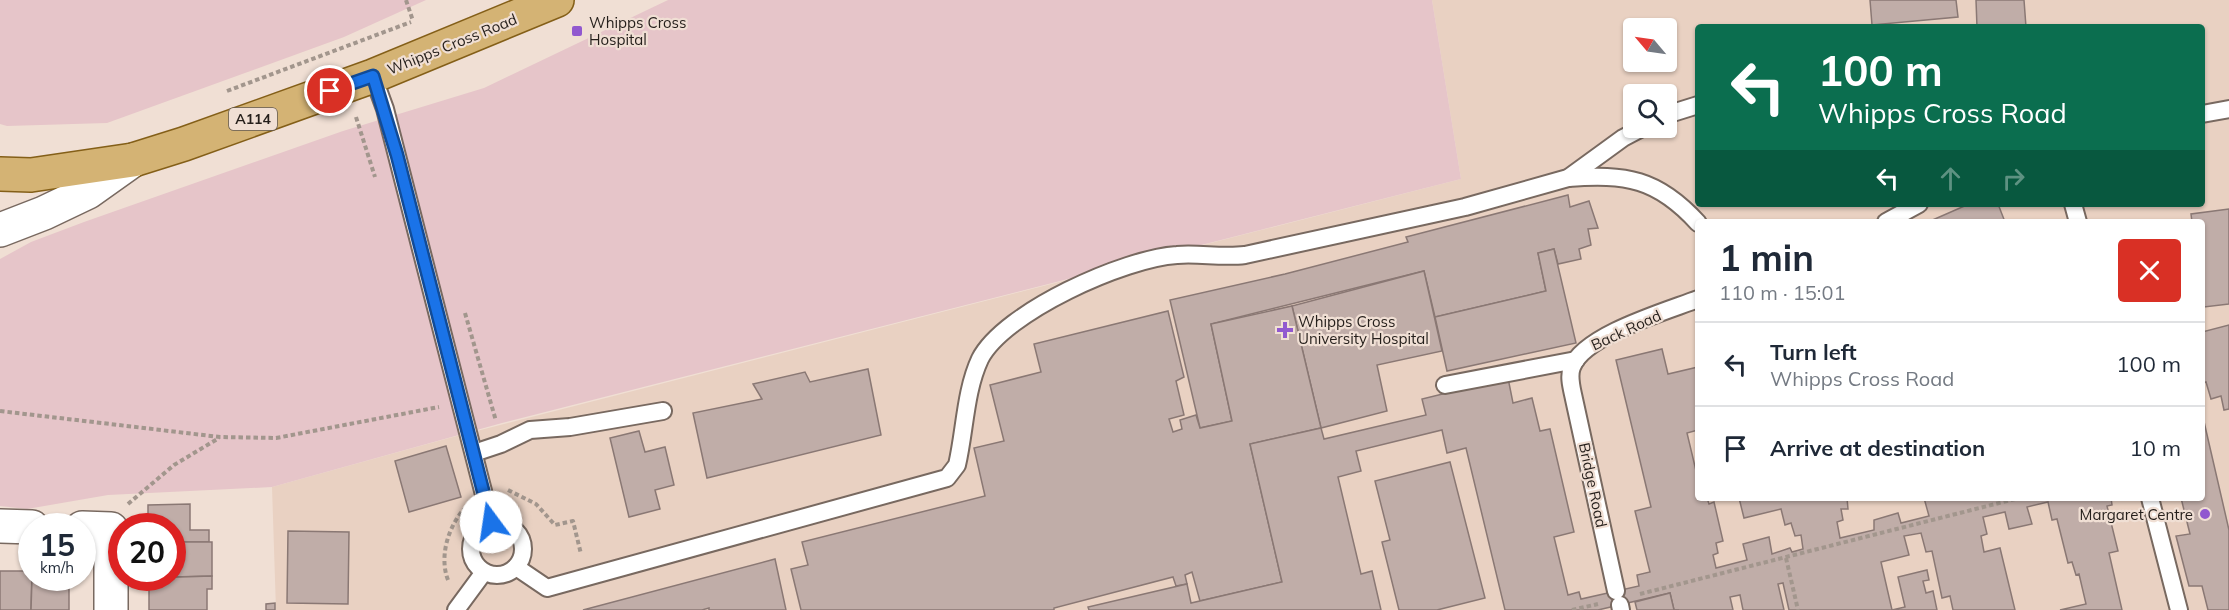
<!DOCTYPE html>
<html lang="en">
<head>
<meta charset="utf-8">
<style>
	body { margin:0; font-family:Mulish,sans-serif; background:#f2f2f3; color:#1f2937; height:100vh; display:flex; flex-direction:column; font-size:22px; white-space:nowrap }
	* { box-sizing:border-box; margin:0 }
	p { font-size:20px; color:#747a83 }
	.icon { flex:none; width:33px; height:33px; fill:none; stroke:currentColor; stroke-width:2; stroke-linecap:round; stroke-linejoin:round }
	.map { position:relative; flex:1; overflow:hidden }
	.drawer { position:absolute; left:1695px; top:219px; width:510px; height:282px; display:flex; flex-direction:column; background:#fff; border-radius:6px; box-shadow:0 2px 4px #0004 }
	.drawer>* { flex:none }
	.guide { position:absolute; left:1695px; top:24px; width:510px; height:183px; border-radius:6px; box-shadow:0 2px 4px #0004; background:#0b6e4f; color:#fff; overflow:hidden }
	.needle { width:39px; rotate:299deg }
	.controls { position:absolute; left:1623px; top:18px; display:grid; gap:12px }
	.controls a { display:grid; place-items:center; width:54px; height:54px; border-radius:6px; background:#fff; box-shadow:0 2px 4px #0004; font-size:30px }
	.speed { position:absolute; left:18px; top:513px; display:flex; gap:12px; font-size:30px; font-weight:700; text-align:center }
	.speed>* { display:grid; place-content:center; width:78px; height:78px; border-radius:50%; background:#fff; box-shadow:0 2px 4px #0004; line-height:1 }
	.speed small { font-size:15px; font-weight:400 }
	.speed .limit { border:9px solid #d22; background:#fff; color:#111 }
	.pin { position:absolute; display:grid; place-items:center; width:51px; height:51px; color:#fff; margin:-26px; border:3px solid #fff; border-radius:50%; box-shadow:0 2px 6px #0007 }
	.me { position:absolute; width:66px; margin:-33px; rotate:346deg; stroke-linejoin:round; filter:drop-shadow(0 0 4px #0008) }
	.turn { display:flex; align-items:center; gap:21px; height:126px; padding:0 24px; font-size:27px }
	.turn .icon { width:78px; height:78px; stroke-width:2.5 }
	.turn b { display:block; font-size:42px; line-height:51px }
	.lanes { display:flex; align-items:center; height:57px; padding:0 24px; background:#0003; justify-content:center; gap:30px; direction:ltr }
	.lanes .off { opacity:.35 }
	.round { display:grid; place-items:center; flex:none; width:63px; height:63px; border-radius:6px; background:#f2f2f3 }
	.head { display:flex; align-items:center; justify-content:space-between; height:102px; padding:0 24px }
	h1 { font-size:36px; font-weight:700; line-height:45px }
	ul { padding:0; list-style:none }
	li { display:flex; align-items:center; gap:18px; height:84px; padding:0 24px; border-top:2px solid #e0e1e3 }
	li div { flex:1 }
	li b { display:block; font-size:22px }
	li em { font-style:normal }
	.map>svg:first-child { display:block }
</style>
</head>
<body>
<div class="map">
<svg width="2229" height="610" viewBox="0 0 2229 610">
	<rect width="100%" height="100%" fill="#f0dfd4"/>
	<path fill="#e9d1c2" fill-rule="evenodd" d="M1432 0H2229V610H276L272 487 449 438 1461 179ZM1698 27H2202V204H1698ZM1634 28H1666V62H1634ZM1634 94H1666V128H1634ZM1698 222H2202V498H1698Z"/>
	<g fill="#e6c5c9">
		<polygon points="0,0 426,0 344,37 107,123 7,126 0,124"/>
		<polygon points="668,0 1432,0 1461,179 502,423 272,487 108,495 27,509 0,506 0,259 31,242 84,222 343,131 484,88"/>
	</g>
	<g fill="#c0ada8" stroke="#8a7874" stroke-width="1.5">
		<polygon points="1870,0 1956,0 1958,17 1872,25"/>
		<polygon points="1976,0 2024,0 2026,27 1977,27"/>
		<polygon points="1568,195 1570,207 1589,201 1598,228 1588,229 1591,245 1579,249 1581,259 1558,264 1554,249 1538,253 1546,291 1435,317 1424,271 1211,324 1232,421 1200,428 1170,300 1285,274 1408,242 1406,237"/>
		<polygon points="1969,204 1998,204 2005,222 1928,222"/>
		<polygon points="2229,209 2229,304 2204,307 2202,293 2202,222 2192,222 2191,214"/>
		<polygon points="1554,249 1576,343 1447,371 1435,317 1546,291 1538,253"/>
		<polygon points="1424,271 1442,351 1377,365 1387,411 1321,428 1292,306"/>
		<polygon points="1292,306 1321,428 1250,444 1282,582 1200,601 1192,572 1185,575 1187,584 1176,586 1173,577 1054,608 1054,610 801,610 791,569 808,565 802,542 985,496 974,448 1004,441 990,385 1041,372 1034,344 1168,311 1184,377 1176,381 1184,415 1169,419 1173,432 1182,429 1180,420 1196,415 1200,428 1232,421 1211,324"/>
		<polygon points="2229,325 2229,409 2224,410 2221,396 2211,399 2206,382 2202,383 2202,332"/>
		<polygon points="1662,349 1668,374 1698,367 1698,430 1687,433 1698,479 1698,498 1707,498 1709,504 1714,502 1723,541 1716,543 1718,553 1713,555 1716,568 1747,560 1743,544 1769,537 1772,554 1790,548 1792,552 1803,549 1801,535 1795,536 1791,523 1785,525 1781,509 1744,518 1739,498 1847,498 1848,509 1841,509 1843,520 1837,522 1840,538 1874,530 1874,520 1898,513 1901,523 1929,516 1924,498 2111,498 2112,505 2107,506 2118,551 2109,553 2122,610 2060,610 2086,604 2079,574 2076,575 2072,562 2068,563 2057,519 2052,520 2048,502 2027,507 2032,524 2009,529 2005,512 1983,517 1987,534 1981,536 1984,552 2000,548 2015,610 1953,610 1950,596 1942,598 1932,551 1926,552 1921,533 1904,536 1909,555 1881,562 1892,610 1905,607 1898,577 1927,570 1929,580 1923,581 1926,593 1933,591 1937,610 1789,610 1783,583 1778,584 1784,610 1743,610 1740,595 1730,597 1733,610 1674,610 1670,593 1598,610 1505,610 1466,448 1447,453 1442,430 1356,451 1361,471 1338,477 1361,574 1372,571 1381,610 1089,610 1088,607 1187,584 1191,603 1282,582 1250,444 1321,428 1324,439 1426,415 1422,399 1508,378 1513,403 1532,398 1540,431 1550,429 1574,532 1554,537 1568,595 1579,592 1581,599 1639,586 1637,575 1650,572 1635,511 1651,507 1616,360"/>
		<polygon points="868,369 881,435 707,478 693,413 762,399 753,384 805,372 810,382"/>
		<polygon points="2202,413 2229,530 2229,610 2208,610 2202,586 2189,586 2176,536 2190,534 2181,498 2202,498"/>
		<polygon points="639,431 645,452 665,447 674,485 655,490 660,509 629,517 610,438"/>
		<polygon points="446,446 461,497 409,512 395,461"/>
		<polygon points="1450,462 1485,598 1437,610 1399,610 1382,542 1390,540 1375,481"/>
		<polygon points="190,504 190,530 209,530 209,542 172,542 172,526 148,526 148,505"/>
		<polygon points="288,531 349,532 348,604 287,603"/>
		<polygon points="172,542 212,542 212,576 172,577"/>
		<polygon points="775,559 786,610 709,610 709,608 702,610 583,610"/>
		<polygon points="0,571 32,571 31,610 0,610"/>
		<polygon points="212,576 212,589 207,589 207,610 149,610 149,578"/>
		<polygon points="32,578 69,578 69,610 31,610"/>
		<polygon points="1670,593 1674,610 1679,610 1637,610 1635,602"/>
		<polygon points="275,603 275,610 266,610 266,604"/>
	</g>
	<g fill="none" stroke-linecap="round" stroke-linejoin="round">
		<defs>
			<g id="lane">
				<polyline points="373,76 385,109 491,522"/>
				<polyline points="2202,114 2229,109"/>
				<polyline points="1666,115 1698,105"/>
				<path d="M1568 178C1626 174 1657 178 1698 223"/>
				<polyline points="2073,204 2078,222"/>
				<polyline points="1886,222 1919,204"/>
				<polyline points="1445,385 1576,360"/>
				<polyline points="474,453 501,444 530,430 570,427 663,411"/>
				<polyline points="2150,498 2179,610"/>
				<circle cx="497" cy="549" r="26"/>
				<path d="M516 567 547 588 947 478 957 465C965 431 965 391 980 359 1004 312 1125 258 1177 255 1199 253 1222 258 1245 255L1465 207 1568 178 1623 138 1642 128"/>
				<path d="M1616 591 1574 399C1572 389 1568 377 1572 367 1584 335 1667 311 1698 299"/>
				<polyline points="1620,605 1621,610"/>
				<polyline points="456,610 484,572"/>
			</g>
			<g id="street">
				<polyline points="0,230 44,213 88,192 133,160"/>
				<polyline points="0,526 32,527"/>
				<polyline points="82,528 111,529 111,610"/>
			</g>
			<polyline id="primary" points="0,174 31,175 133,160 184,144 373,76 557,0"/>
		</defs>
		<use href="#lane" stroke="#786960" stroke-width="20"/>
		<use href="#street" stroke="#786960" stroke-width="36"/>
		<use href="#primary" stroke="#845f18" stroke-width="36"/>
		<g stroke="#a2968d" stroke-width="4" stroke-dasharray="4.5 3" stroke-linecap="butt">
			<polyline points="406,0 413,21"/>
			<polyline points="227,91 411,22"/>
			<polyline points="356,117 375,177"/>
			<polyline points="465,313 496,421"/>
			<polyline points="0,411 220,437 276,438 439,407"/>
			<polyline points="508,490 536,504 555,525 573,521 581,554"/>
			<polyline points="128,504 174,465 219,438"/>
			<polyline points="1786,558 1798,610"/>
			<path d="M448 580C439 557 448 527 464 509"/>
			<polyline points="1640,594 2019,498"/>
			<polyline points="1572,610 1598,604"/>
		</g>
		<use href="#lane" stroke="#fff" stroke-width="16"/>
		<use href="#street" stroke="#fff" stroke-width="33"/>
		<use href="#primary" stroke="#d4b374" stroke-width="33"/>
	</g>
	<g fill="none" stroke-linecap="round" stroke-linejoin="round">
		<defs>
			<polyline id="route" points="330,91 373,76 397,155 491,522"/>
		</defs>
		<use href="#route" stroke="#114b97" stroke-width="15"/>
		<use href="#route" stroke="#1a73e8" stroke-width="10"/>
	</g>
	<g fill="#9158cf" stroke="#f0dfd4" stroke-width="2">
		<rect x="571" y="25" width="12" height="12" rx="3"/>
		<path d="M1282 321h6v6h6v6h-6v6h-6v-6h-6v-6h6z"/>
		<circle cx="2205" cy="514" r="6"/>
	</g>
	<g text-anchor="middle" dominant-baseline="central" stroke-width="4.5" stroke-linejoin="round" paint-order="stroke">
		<rect fill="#f0dfd4" stroke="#625952" stroke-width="1.5" x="229" y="108" width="48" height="22" rx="4.5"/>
		<g font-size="14" font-weight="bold" fill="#251f1b">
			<text x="253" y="119">A114</text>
		</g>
		<g font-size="15" fill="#251f1b" stroke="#f0dfd4" text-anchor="start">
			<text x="589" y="22">Whipps Cross<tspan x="589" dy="17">Hospital</tspan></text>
			<text x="1298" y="321">Whipps Cross<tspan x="1298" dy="17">University Hospital</tspan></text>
			<text x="2193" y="514" text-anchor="end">Margaret Centre</text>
		</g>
		<g font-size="15" fill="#251f1b" stroke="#f0dfd4">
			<text transform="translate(452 44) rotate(-22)">Whipps Cross Road</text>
			<text transform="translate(1626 330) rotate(-25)">Back Road</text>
			<text transform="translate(1593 485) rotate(78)">Bridge Road</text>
		</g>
	</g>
</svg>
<div class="controls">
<a><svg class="needle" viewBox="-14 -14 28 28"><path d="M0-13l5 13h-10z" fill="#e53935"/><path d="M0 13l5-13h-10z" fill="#747a83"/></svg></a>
<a><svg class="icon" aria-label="search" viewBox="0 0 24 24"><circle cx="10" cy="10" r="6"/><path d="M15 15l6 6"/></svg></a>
</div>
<div class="speed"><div>15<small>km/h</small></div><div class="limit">20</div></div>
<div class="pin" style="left:330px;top:91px;background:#d93025"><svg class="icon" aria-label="arrive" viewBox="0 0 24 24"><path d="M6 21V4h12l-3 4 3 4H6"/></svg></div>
<svg class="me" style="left:491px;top:522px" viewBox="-20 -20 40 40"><circle r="19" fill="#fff"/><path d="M0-13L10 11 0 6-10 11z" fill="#1a73e8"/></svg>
<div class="guide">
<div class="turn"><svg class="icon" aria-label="left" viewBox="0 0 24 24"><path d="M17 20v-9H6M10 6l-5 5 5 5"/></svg><div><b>100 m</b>Whipps Cross Road</div></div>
<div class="lanes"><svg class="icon" aria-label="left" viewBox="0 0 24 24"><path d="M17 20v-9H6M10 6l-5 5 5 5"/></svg><svg class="icon off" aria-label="ahead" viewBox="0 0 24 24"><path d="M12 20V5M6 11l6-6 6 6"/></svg><svg class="icon off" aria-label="right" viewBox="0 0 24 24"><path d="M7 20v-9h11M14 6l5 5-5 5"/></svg></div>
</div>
<section class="drawer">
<div class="head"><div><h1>1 min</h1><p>110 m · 15:01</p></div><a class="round" style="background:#d93025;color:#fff"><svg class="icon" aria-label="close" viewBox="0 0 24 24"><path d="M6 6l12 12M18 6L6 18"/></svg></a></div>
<ul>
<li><svg class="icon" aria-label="left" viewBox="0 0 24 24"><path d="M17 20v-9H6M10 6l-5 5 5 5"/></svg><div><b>Turn left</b><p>Whipps Cross Road</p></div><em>100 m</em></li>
<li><svg class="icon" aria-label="arrive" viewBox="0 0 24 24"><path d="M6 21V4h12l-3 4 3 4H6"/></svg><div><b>Arrive at destination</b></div><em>10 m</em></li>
</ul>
</section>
</div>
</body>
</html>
